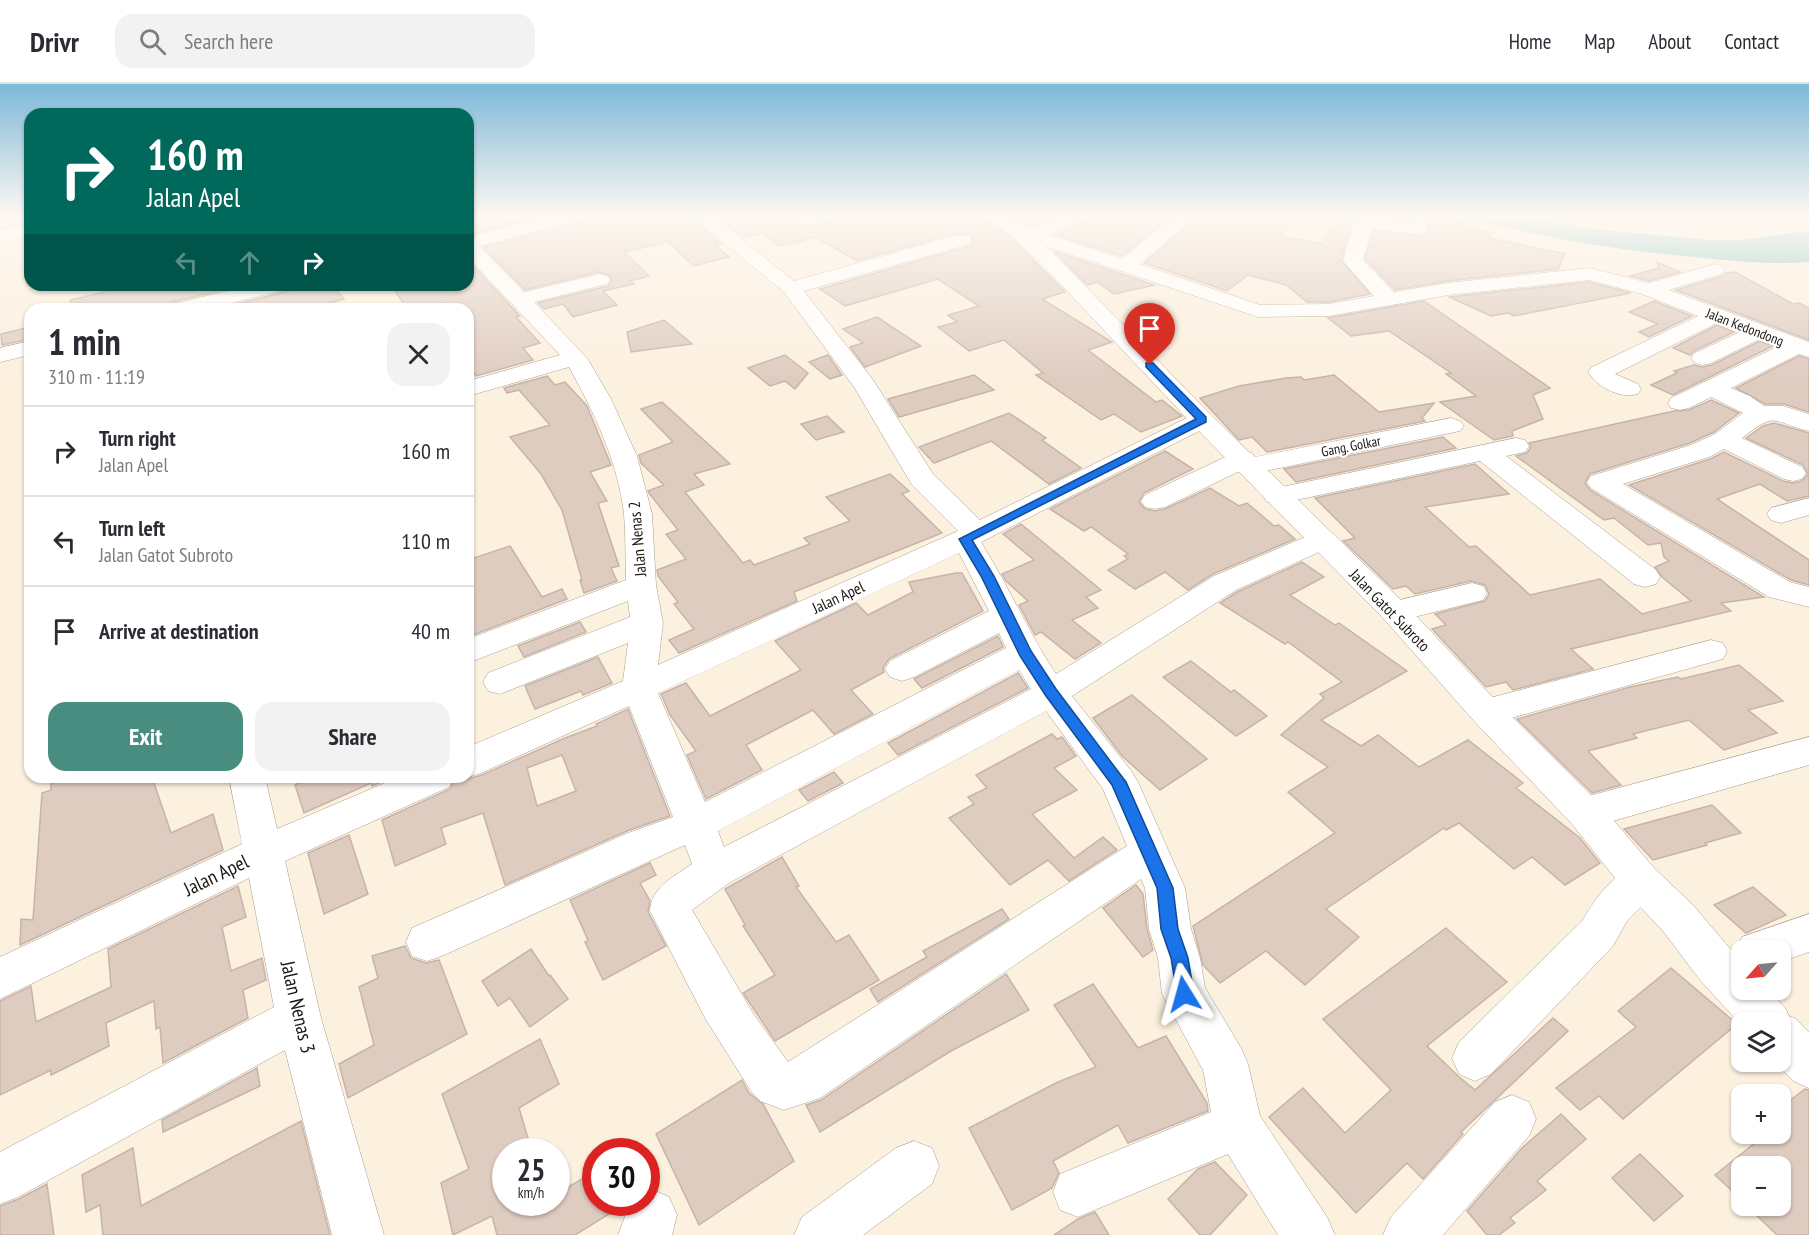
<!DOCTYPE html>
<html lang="en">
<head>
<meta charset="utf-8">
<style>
	body { margin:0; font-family:"PT Sans Narrow",sans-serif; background:#f2f2f3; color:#2b2b33; height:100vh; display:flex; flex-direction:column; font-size:22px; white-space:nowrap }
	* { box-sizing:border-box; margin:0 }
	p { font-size:20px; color:#7c7c81 }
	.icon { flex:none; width:33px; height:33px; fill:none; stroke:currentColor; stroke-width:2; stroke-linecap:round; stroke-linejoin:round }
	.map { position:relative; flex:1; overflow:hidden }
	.drawer { position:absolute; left:24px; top:219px; width:450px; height:480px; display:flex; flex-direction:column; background:#fff; border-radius:18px; box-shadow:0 2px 4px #0004 }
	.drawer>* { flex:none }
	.banner { position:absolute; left:24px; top:24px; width:450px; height:183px; border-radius:18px; box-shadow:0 2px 4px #0004; background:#00695c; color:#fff; overflow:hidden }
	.needle { width:39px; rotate:243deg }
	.buttons { position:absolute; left:1731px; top:856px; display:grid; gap:12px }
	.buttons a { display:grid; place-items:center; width:60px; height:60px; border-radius:12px; background:#fff; box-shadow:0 2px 4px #0004; font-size:30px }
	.speed { position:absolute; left:492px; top:1054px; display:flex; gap:12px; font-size:30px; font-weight:700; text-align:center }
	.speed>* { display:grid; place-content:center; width:78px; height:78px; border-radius:50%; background:#fff; box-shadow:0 2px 4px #0004; line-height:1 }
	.speed small { font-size:15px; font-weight:400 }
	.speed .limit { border:9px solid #d22; background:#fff; color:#111 }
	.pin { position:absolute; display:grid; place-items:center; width:51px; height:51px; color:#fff; margin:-62px -26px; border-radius:50% 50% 50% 0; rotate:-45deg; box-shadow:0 0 6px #0007 }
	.pin .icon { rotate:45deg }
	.me { position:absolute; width:66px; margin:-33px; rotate:352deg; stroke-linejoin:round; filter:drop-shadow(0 0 4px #0008) }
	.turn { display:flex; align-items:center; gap:21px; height:126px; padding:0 24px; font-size:27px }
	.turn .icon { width:78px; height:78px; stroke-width:2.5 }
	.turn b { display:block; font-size:42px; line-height:51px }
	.lanes { display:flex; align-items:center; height:57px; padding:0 24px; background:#0003; justify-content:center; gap:30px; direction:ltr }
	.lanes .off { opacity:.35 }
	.round { display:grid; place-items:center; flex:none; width:63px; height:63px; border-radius:18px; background:#f2f2f3 }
	.headline { display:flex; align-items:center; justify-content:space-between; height:102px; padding:0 24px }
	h1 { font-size:36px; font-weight:700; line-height:45px }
	.cta { display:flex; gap:12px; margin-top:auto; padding:12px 24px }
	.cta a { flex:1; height:69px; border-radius:18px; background:#498d81; color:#fff; font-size:24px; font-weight:700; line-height:69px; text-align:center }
	.cta a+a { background:#f2f2f3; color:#2b2b33 }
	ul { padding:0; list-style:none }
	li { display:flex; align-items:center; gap:18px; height:90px; padding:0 24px; border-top:2px solid #e1e1e2 }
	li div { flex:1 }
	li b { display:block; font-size:22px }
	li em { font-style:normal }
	header { display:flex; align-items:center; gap:36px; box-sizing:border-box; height:84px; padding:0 30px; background:#fff; border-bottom:2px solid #e1e1e2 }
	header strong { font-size:28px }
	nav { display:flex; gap:33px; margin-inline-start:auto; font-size:21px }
	.search { width:420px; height:54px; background:#f2f2f3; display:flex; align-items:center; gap:15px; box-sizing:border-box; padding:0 21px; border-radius:18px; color:#7c7c81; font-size:22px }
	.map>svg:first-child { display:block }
</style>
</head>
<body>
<header>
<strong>Drivr</strong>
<div class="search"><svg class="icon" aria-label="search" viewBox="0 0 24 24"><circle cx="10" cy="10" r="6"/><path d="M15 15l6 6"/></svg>Search here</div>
<nav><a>Home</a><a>Map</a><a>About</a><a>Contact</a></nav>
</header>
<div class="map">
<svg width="1809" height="1151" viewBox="0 0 1809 1151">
	<rect width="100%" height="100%" fill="#fcf0df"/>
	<path fill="#7ec1c3" d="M1465 132H1522L1581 144 1710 156H1741L1809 147V178C1771 181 1732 177 1694 173 1616 166 1540 154 1465 132Z"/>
	<g fill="#dfccc1" stroke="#c7b4a9" stroke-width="1.5" fill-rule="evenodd">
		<polygon points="468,132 500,132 504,137 525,132 537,133 468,151"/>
		<polygon points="584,132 689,132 721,160 715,161 729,173 694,182 668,158 624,168 649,192 630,197 634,200 603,207 617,221 573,233 563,220 544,225 538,219 608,202 612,196 609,191 599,188 525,206 483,163 580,138"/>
		<polygon points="716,132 798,132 799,141 809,143 822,141 833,132 980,132 1009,152 1065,208 1042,215 1112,258 1088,266 1156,318 1162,316 1182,332 1141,348 1114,330 1101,336 1036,291 1043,289 1004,256 969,267 938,243 957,238 948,231 979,222 938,195 845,222 820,205 970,162 974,156 969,150 954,150 857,177 816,153 780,162 762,149 743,154"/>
		<polygon points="1011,132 1054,132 1033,143"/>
		<polygon points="1087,132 1172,132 1122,172 1056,151 1083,138"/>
		<polygon points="1199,132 1294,132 1281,152 1322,160 1338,132 1354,132 1341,176 1370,210 1329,218 1307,218 1286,201 1248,191 1227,207 1144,179"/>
		<polygon points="1432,132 1468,138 1466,143 1489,148 1490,154 1565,170 1558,185 1448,197 1395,206 1365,175 1373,147 1419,152 1427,149"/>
		<polygon points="1054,167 1154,201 1114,210 1097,198 1087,201"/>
		<polygon points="468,176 520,232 516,233 540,259 523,264 533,276 476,292 468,281 468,225 451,225 446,219 422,225 419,225 415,220 406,223 391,201 468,201"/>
		<polygon points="1657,178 1680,188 1649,197 1630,192 1659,184"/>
		<polygon points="1735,188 1793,220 1799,219 1809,224 1809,256 1676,206 1723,192 1726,189"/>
		<polygon points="1589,198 1631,209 1514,232 1509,229 1491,232 1449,213"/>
		<polygon points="135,201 245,201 171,218 167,225 71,225 70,216"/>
		<polygon points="293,201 332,201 344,215 306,225 216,225 289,207"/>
		<polygon points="1424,217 1550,304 1533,311 1543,335 1512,347 1513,352 1494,356 1440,318 1476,312 1446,290 1451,289 1389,247 1351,252 1328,234"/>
		<polygon points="1654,217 1692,232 1649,253 1639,248 1658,240 1629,228"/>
		<polygon points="877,233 921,262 865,283 850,263 863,259 843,245"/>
		<polygon points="664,236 692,260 631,268 627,248"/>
		<polygon points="1717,241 1734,248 1694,267 1690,271 1673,264"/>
		<polygon points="30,243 30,255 2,261 1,250"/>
		<polygon points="1760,257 1773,262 1673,311 1651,301 1677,289 1674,287 1694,281 1702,283 1712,281"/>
		<polygon points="785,271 808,289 795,305 785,297 770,302 748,284"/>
		<polygon points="828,271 842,291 830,295 809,278"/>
		<polygon points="1799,272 1809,275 1809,328 1784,320 1765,320 1736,304"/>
		<polygon points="974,291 994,306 899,333 888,315"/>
		<polygon points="1334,291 1379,328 1434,319 1422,334 1425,337 1267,368 1252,353 1239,356 1200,314 1239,302 1286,294 1301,293 1304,296"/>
		<polygon points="547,292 555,301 565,298 587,322 611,381 590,388 607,417 598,419 619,482 611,484 617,497 584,509 580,496 582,496 562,426 541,390 510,353 550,341 519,306 507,309 504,304"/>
		<polygon points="1711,316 1739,329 1714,348 1690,359 1590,390 1585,399 1590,406 1764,513 1721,519 1731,527 1571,565 1593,585 1513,606 1506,598 1486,603 1432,545 1446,541 1435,530 1485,517 1489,510 1485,501 1471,497 1415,510 1406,502 1393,505 1343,457 1355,454 1315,414 1475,380 1509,410 1425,423 1469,463 1476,462 1530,511 1600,495 1642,530 1691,517 1662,493 1655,483 1669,477 1664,473 1661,459 1648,461 1614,434 1604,436 1516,372 1527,369 1531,363 1529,359 1674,327 1689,326"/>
		<polygon points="662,318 730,380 694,390 704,401 685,408 743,479 750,476 754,481 810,460 804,454 850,437 826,413 890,390 909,407 902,410 942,449 794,508 797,517 679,569 669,556 694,545 674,520 678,518 658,492 657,486 686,475 666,450 678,446 649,409 648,407 664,401 641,379 639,371 673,358 641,325"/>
		<polygon points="1009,329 1046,354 1042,356 1081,384 1049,400 991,357 934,379 919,363"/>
		<polygon points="827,332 844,348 816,356 801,340"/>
		<polygon points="1774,339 1809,349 1809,412 1787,417 1760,400 1717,415 1809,476 1809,501 1791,496 1629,401 1710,375 1724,368 1783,397 1793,399 1802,397 1808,390 1803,381 1746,354 1763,342"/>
		<polygon points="1443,353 1456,364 1296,398 1284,385"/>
		<polygon points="1165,367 1193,385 1144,409 1139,418 1145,425 1155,427 1165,425 1210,404 1239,422 1247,419 1274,442 1279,441 1295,455 1213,490 1188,506 1165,488 1135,505 1108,486 1128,475 1124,472 1128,470 1091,443 1084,447 1050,425"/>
		<polygon points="1021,440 1101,506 1086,513 1098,524 1072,536 1101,559 1075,575 1041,548 1035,551 1019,521 1028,517 1006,497 1002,490 1034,476 1003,450"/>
		<polygon points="510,462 542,513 562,505 567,515 468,553 468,476"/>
		<polygon points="1302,478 1324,493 1290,511 1335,541 1339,539 1407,587 1321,636 1361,662 1378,651 1419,683 1468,656 1523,699 1516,704 1580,754 1600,779 1565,801 1532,773 1514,785 1459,739 1446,746 1444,744 1326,825 1359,853 1305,901 1266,867 1220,899 1203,881 1193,842 1335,749 1288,708 1328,683 1281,651 1324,614 1320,610 1342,598 1288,558 1285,560 1220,519 1237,508"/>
		<polygon points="956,489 962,489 983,527 889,575 883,584 884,588 851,606 873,630 834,650 813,626 746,661 762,686 706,715 687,671 696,667 670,631 661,610 686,599 710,632 801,586 775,557 856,519 868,531 913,508 909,498"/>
		<polygon points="580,538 586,548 524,573 518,562"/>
		<polygon points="998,552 1003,563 922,604 914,595"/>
		<polygon points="598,573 612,599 583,611 581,607 535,625 525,602"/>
		<polygon points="1191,577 1231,608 1234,606 1267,632 1236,652 1163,593"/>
		<polygon points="1739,581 1783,617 1748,626 1777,649 1724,666 1689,636 1633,650 1637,654 1588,667 1621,701 1592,709 1517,635 1630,603 1678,593 1681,595"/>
		<polygon points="1018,589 1028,604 898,671 888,659"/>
		<polygon points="1132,611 1207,675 1160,706 1122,672 1093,634"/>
		<path d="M628 625 670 732 627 747 505 801 483 729 441 744 446 760 395 782 382 736 450 705 456 693 468 695 482 691 565 654 597 642 596 640ZM562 671 576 707 537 722 527 684Z"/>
		<polygon points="1052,650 1057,655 1062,653 1076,672 1054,684 1077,706 1032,730 1074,774 1103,753 1117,766 1069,797 1048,776 1010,801 949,734 974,720 968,713 987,704 976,691"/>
		<polygon points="834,688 843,699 808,717 799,706"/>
		<polygon points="51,693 152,693 171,749 213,730 223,766 20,861 21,835 33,836 42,709 51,706"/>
		<polygon points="313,693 393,693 372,702 371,699 304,729 295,701"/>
		<polygon points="1712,721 1741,749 1705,759 1707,761 1653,776 1624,745"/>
		<polygon points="349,751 368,810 324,830 308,769"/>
		<polygon points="782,773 799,802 796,803 836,858 849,851 879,896 775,957 743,909 775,891 743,842 745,841 725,805"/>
		<polygon points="650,779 656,791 640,799 650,817 648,828 666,862 603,896 585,858 588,856 570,816"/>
		<polygon points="1136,801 1143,810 1147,845 1153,866 1143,873 1103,824"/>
		<polygon points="238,802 246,833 222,843 231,887 262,874 266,896 243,906 248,934 163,979 160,943 156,945 154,917 106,939 109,962 51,991 51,986 0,1011 0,917 31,902 36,938 111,903 108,865"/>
		<polygon points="1753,803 1786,831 1746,849 1714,821"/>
		<polygon points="1002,825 1009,835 878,918 870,905 927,873 923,867"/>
		<polygon points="1446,844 1507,898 1427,962 1458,992 1475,1006 1553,934 1568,947 1461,1048 1463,1050 1423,1095 1407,1079 1356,1129 1269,1033 1303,1004 1345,1049 1391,1006 1323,935"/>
		<polygon points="405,862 411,874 426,879 439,876 467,950 348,1014 339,980 374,961 359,903 378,894 372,872"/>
		<polygon points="531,865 549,892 550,891 568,915 530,943 510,914 498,922 482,897"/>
		<polygon points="1671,884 1737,940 1623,1035 1599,1012 1580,1026 1556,1004 1636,943 1618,927"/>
		<polygon points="1006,890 1029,926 951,967 820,1048 806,1021 821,1016"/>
		<polygon points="1093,900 1138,964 1166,952 1207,1019 1208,1027 1128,1059 1118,1041 1053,1077 1059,1089 1052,1104 1012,1126 969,1044 1058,998 1096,983 1054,921"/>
		<polygon points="540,955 559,1000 519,1024 532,1068 506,1068 506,1119 556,1119 556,1110 596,1087 596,1119 627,1119 575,1151 497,1151 492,1132 453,1151 441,1099 469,1085 442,1010"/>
		<polygon points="257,984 260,1002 163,1048 162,1036"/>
		<polygon points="742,996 749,1009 763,1020 794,1077 699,1141 656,1050"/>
		<polygon points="1805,1005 1809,1006 1809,1151 1777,1151 1747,1122 1780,1122 1780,1083 1742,1083 1742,1116 1715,1091 1766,1050 1780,1050 1780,1024"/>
		<polygon points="1561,1030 1586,1055 1537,1097 1546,1106 1510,1134 1515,1139 1499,1151 1487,1151 1467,1127 1522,1064"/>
		<polygon points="301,1037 330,1151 103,1151 100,1121 86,1128 82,1091 133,1064 141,1122"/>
		<polygon points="1640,1070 1683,1112 1654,1137 1612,1094"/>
		<polygon points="1215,1078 1247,1111 1210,1151 1200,1151 1168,1115 1198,1085"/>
		<polygon points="47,1100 54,1151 0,1151 0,1122 19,1115"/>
		<polygon points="1095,1128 1109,1151 1054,1151 1078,1135"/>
	</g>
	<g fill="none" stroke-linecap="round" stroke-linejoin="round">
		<defs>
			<g id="minor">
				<path d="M550 132H582L579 136 479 162 524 208 600 190 607 192 610 196 607 200 534 218 587 274 611 315 637 372 652 430 656 501 663 539 658 581 958 447 912 401 854 303 784 208 691 132H712L794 197 955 152H969L972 156 969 160 804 207 873 296 933 390 980 436 1193 331 1202 328 1211 331 1215 336 1211 341 981 458C1008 501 1028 548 1056 590L1214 492 1312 450 1322 447 1332 450 1337 456 1332 462 1236 506 1072 612 1132 688 1138 698 1185 804 1191 845 1200 874 1205 904 1241 964 1248 980 1260 1032 1327 1133 1335 1151H1278L1228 1070 1078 1133 1060 1126 1053 1108 1060 1090 1211 1028 1203 986 1162 910 1158 874 1149 845 1145 804 1141 795 820 1014 784 1026 760 1017 751 1007 705 934 650 827C651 803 675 792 692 780L685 761 442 872 427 877 412 872 406 858 412 844 628 749 673 733 629 622 481 689 468 693H467L468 663 623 597 628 559 500 610 488 607 483 598 488 589 630 533 628 517 468 579V555L626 496C625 474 626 452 624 430 618 378 594 328 569 283L468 312V297L560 271 468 173V153ZM959 469 989 527 890 577 885 585 890 593 902 597 914 593 999 549 1006 564 705 718 658 609ZM1019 586 1031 605 724 763 718 747ZM1046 627 1103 705 1127 762 788 978 754 931 692 826 729 799Z"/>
				<path d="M801 132H831C825 140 810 142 801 140L799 136Z"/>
				<path d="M1060 132H1085L1082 136 1050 151 1122 175 1176 132H1197L1139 180 1260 221 1329 220 1374 212 1343 177 1356 132H1374L1410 139 1412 132 1430 133 1425 148 1418 150 1371 145 1363 176 1394 208 1448 199 1589 184 1649 199 1715 180 1722 182 1725 186 1722 190 1669 206 1809 258V273L1799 270 1731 304 1750 312 1764 322H1783L1809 330V347C1770 337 1777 327 1742 354L1802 383 1806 389 1802 395 1793 397 1784 395 1724 365 1709 373 1623 400 1790 498 1809 503V523L1769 513 1591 404 1587 398 1591 392 1691 361 1715 350 1743 329 1711 313 1689 324 1680 326 1671 324 1668 319 1671 314 1779 262 1760 255 1711 279 1703 281 1695 279 1691 274 1695 269 1740 248 1717 239 1615 290 1638 300 1641 305 1638 310C1619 315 1598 303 1588 288L1592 283 1698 232 1642 210 1589 196 1448 211 1329 232 1258 233 1010 150 1008 146 1010 142 1017 140 1033 145Z"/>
				<polygon points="30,140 30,152 0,158 0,146"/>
				<polygon points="255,201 291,201 288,205 207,225 169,225 172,220"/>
				<polygon points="30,257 30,271 0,278 0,264"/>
				<polygon points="1451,334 1460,337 1464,342 1460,347 1250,390 1240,387 1165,423 1155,425 1145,423 1141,417 1145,411 1234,369 1243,367 1252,369 1255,373"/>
				<polygon points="1516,354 1525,356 1529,362 1525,368 1506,372 1656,486 1660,493 1656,500 1645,503 1634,500 1480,377 1277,420 1267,418 1263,412 1267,406 1277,404"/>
				<polygon points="1809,414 1809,431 1781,439 1771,436 1767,430 1771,424"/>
				<polygon points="1472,499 1483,502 1487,509 1483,516 1394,538 1383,534 1378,527 1383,520"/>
				<polygon points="1711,556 1723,559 1727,567 1723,575 1486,641 1474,637 1469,628 1474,619 1486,615"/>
				<polygon points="1809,653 1809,681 1585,745 1572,740 1566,729 1572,718 1585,713"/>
				<polygon points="229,693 265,693 277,745 399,693 454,693 449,703 285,777 321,934 384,1151 332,1151 285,966 18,1113 0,1120 0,1068 274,923 249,794 0,915 0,873 242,760"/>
				<path d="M1641 780 1655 785 1661 797 1655 809 1627 837 1613 862 1491 990 1475 997 1459 990 1452 974 1459 958 1583 836C1597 811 1614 789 1641 780Z"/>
				<polygon points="1809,830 1809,868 1780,878 1780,867 1742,867 1742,880 1736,867 1742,853"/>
				<polygon points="1512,1011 1529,1018 1536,1035 1529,1052 1443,1151 1383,1151 1391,1133 1495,1018"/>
				<polygon points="914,1057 932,1064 939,1082 932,1100 863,1151 794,1151 802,1133 896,1064"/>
				<polygon points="651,1105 669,1113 677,1131 672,1151 618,1151 630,1119 646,1119 646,1107"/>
			</g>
			<polygon id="major" points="982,132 1006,132 1024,142 1052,168 1211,331 1405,520 1498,619 1598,718 1655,785 1693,821 1742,879 1742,906 1768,906 1785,924 1789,932 1796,935 1809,948 1809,1004 1793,997 1775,978 1780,978 1780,939 1742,939 1742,942 1700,896 1663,847 1627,809 1572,740 1474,637 1383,534 1193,341 1038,176 1010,150"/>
		</defs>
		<use href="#minor" stroke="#aa9e8e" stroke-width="1"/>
		<use href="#major" stroke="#aa9e8e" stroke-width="1"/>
		<use href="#minor" fill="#fff" fill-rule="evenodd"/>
		<use href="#major" fill="#fff" fill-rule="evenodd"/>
	</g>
	<linearGradient id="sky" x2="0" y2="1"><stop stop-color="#7db9d9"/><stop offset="0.45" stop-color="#fef8f1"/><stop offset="1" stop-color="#fef8f1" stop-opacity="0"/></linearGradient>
	<rect width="1809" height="294" fill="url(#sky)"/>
	<polygon fill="#1a73e8" stroke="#114b97" stroke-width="1.5" points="1146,279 1153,279 1206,333 1206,338 972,456 994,492 1031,567 1056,605 1126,698 1173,804 1178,845 1188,874 1194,910 1191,916 1184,918 1178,916 1171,874 1161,845 1157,804 1112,701 1046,612 1020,572 981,492 959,455 1196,335 1146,283"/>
	<g text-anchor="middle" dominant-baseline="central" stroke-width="4.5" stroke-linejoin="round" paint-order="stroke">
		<g font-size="14" fill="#1a1610" stroke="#fff">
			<text transform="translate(1745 243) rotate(21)">Jalan Kedondong</text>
			<text transform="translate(1351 362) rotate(-11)">Gang. Golkar</text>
		</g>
		<g font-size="16" fill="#1a1610" stroke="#fff">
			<text transform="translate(637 455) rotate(-95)">Jalan Nenas 2</text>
			<text transform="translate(838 513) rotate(-25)">Jalan Apel</text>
			<text transform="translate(1390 526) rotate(46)">Jalan Gatot Subroto</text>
		</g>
		<g font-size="20" fill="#1a1610" stroke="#fff">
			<text transform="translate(216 791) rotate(-26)">Jalan Apel</text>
			<text transform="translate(298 923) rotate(77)">Jalan Nenas 3</text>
		</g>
	</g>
</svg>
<div class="buttons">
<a><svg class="needle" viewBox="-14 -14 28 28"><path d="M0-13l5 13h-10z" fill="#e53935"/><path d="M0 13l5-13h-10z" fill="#7c7c81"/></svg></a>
<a><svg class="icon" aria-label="layers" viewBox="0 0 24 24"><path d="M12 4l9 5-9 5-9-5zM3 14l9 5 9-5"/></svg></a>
<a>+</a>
<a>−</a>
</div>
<div class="speed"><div>25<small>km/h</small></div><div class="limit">30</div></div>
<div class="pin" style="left:1150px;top:281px;background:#d93025"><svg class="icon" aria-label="arrive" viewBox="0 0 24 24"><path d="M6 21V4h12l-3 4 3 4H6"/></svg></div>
<svg class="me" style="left:1184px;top:910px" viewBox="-20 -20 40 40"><path d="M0-17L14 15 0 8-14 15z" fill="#1a73e8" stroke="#fff" stroke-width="4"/></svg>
<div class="banner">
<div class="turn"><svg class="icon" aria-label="right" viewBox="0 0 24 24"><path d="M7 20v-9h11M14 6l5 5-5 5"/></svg><div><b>160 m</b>Jalan Apel</div></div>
<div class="lanes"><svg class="icon off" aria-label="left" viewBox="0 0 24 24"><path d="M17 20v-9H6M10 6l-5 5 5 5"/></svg><svg class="icon off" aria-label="ahead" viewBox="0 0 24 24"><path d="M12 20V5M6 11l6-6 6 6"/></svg><svg class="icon" aria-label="right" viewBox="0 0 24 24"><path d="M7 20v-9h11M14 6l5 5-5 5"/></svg></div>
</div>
<section class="drawer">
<div class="headline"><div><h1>1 min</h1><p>310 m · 11:19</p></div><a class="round"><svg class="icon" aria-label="close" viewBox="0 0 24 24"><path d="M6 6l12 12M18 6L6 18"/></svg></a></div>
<ul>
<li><svg class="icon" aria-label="right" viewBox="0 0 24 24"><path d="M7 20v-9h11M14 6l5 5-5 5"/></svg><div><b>Turn right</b><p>Jalan Apel</p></div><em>160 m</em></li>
<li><svg class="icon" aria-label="left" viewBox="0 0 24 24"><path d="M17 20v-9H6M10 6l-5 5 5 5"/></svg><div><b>Turn left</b><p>Jalan Gatot Subroto</p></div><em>110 m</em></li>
<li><svg class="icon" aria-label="arrive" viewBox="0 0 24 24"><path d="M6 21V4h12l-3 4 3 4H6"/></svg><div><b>Arrive at destination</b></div><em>40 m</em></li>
</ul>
<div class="cta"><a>Exit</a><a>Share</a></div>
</section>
</div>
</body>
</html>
